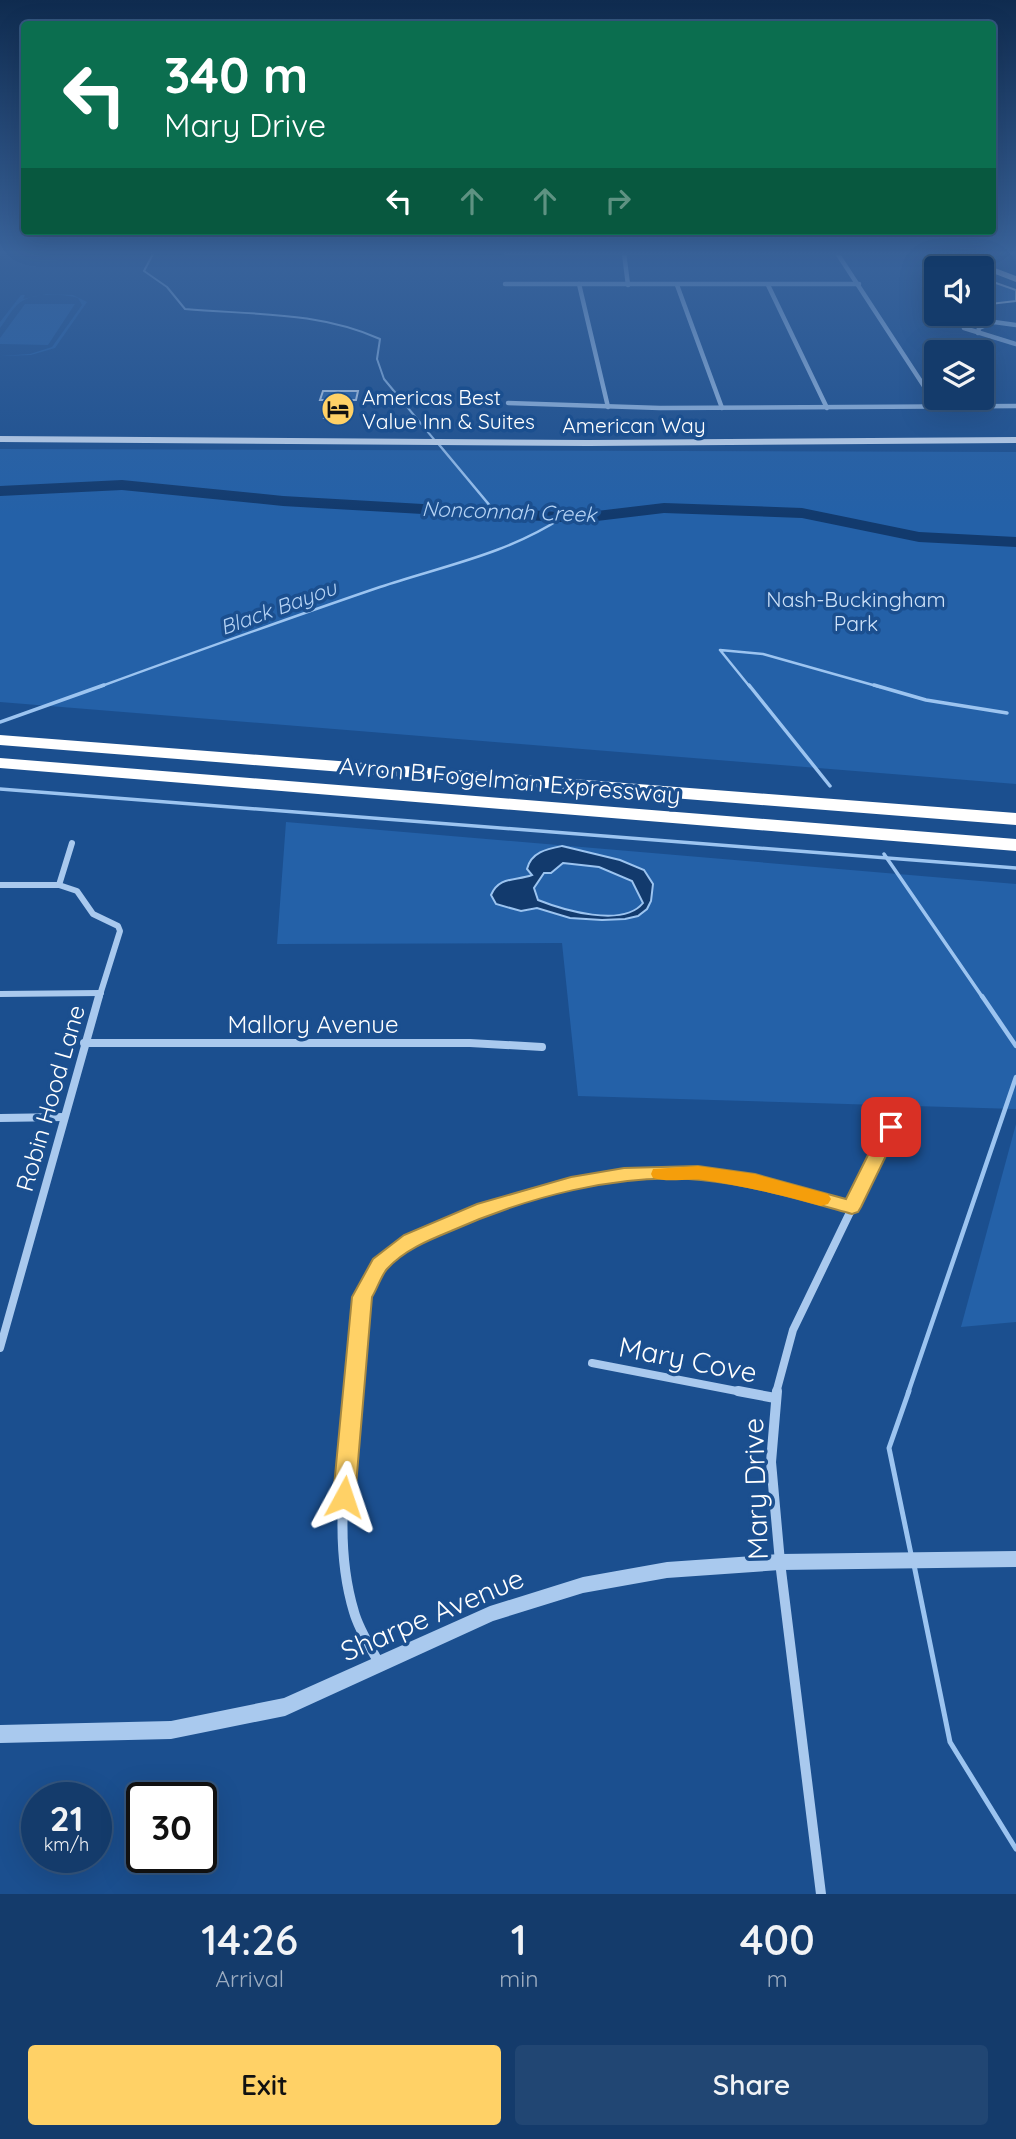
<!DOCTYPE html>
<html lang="en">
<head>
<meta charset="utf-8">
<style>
	body { margin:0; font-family:Quicksand,sans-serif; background:#214673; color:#f1f3f6; height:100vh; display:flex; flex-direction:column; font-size:26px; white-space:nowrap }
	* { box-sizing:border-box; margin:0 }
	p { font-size:23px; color:#9dadc1 }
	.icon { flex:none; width:38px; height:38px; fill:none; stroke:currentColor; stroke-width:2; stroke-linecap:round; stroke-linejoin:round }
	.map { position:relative; height:1894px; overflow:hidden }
	.sheet { display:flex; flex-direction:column; background:#143b6b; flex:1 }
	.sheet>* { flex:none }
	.top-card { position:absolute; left:21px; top:21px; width:975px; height:214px; border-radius:7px; box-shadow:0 7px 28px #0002,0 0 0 2px #33557e; background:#0b6e4f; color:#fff; overflow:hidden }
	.controls { position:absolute; left:924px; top:256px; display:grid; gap:14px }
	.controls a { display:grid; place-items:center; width:70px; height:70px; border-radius:7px; background:#143b6b; box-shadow:0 7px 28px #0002,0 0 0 2px #33557e; font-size:35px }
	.speed { position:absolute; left:21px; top:1782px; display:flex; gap:14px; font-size:35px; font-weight:700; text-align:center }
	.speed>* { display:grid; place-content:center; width:91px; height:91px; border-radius:50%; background:#143b6b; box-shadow:0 7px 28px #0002,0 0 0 2px #33557e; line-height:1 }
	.speed small { font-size:18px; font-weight:400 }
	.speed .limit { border:4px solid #111; border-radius:10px; background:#fff; color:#111 }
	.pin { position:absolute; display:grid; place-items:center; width:60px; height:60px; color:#fff; margin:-30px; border-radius:14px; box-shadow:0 4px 10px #0006 }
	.me { position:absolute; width:77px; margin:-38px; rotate:5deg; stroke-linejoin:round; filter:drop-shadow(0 0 5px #0008) }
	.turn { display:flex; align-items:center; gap:24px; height:147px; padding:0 28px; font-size:32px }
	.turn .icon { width:91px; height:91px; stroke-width:2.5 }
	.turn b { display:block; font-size:49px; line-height:60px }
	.lanes { display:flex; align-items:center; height:66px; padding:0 28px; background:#0003; justify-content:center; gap:35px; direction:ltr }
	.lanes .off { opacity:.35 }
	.eta { display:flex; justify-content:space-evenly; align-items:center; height:119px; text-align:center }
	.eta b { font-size:42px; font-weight:600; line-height:49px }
	.primary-button { display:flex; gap:14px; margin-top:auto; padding:14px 28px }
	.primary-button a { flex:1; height:80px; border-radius:7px; background:#ffd166; color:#111; font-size:28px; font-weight:600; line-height:80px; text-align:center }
	.primary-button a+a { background:#214673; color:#f1f3f6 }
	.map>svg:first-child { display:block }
</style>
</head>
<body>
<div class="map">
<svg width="1016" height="1894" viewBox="0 0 1016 1894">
	<rect width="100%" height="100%" fill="#1b4f8f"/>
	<g fill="#2461a8">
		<path d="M47 294 73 295 87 302 55 348 31 355 0 356 30 354 52 347 82 305 78 298C61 293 31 292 17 305 11 311 6 320 0 328V322L21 295H25L23 299Z"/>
		<polygon points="25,304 75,304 48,345 0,344 0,338"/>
		<polygon points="0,449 1016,452 1016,784 0,702"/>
		<polygon points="286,822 1016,884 1016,1109 578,1096 562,943 277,944"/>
		<polygon points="1016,1124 1016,1322 961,1327"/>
	</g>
	<path fill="#123a6d" stroke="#9cc4f0" stroke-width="2" fill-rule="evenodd" d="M562 846 620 860 644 870 653 884 651 901 647 909 638 916 625 919 602 920 570 918 537 908 521 911 496 904 491 895C499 876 516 881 532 875L527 869C531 852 547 849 562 846ZM563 863 599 867 632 881 643 903C623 928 563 910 538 900L534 888 544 873H551Z"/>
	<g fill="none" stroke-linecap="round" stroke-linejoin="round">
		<path stroke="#9cc4f0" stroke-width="2" d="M146 250 153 254 144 271 167 287 185 309C252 315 317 311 380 339L377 359 384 379 437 443"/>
		<g stroke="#9cc4f0" stroke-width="2.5">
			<polyline points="436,441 496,513"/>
			<path d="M99 687C192 653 286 619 380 587 443 566 507 554 563 517"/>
			<polyline points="750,687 720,650 763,654 880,687"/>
		</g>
		<g stroke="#9cc4f0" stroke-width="3.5">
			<polyline points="749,685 830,786"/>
			<polyline points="874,685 926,700 1007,713"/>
			<polyline points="0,722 104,685"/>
			<polyline points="0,789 1016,868"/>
			<polyline points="884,854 983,998"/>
		</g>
		<g stroke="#9cc4f0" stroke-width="4.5">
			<polyline points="982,996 1016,1046"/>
			<polyline points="908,1393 1016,1077"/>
		</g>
		<g stroke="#9cc4f0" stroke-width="5">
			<polyline points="909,1391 889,1448 911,1554"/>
			<polyline points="914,1565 950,1742 1016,1849"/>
		</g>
		<polygon fill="#123a6d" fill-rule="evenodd" points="122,480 283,496 580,513 664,503 802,508 919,532 1016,537 1016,547 919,542 802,518 664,513 580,523 283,506 122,490 0,496 0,486"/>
	</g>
	<g fill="#2a66ad" stroke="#cfe3fa" stroke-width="2">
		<polygon points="982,283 996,283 1016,290 1016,301 982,305"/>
		<polygon points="323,391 358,391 356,400 351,400 348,418 324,418 328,400 320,400"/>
	</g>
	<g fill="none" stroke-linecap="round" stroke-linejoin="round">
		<g stroke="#a9c9ee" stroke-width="4.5">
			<polyline points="506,253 1016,252"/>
			<polyline points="624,253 628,285"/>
			<polyline points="837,253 937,406"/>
			<polyline points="505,284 859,284"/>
			<polyline points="579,284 608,407"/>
			<polyline points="677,285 722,408"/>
			<polyline points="768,285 827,408"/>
			<polyline points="964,328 1016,344"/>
			<polyline points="978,333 979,328 994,322 1016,325"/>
			<polyline points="508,403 660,408 1016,406"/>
		</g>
		<g stroke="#a9c9ee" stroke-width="6">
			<polyline points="72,843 59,885 77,891 93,914 118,926 120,931 99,998"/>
			<polyline points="0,885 59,885"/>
			<polyline points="0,994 101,993"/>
		</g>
		<g stroke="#a9c9ee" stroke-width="8">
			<polyline points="84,1043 470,1043 542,1047"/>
			<polyline points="0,1118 64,1117"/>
			<polyline points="0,1348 99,996"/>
			<polyline points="592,1363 747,1393"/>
			<path d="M354 1393C357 1352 353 1303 377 1269 394 1243 430 1231 458 1220 543 1185 641 1163 733 1176 774 1182 813 1196 852 1207"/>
			<polyline points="776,1393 793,1330 901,1107"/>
		</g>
		<g stroke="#a9c9ee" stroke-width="10">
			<path d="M354 1391C347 1463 332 1540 354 1612 359 1630 371 1648 380 1665"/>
			<polyline points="738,1391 775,1398"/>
			<polyline points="777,1391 771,1462 780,1562 821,1894"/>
		</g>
		<polygon fill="#a9c9ee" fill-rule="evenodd" points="1016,1551 1016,1567 780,1570 667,1578 583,1593 493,1621 285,1716 171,1739 0,1743 0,1725 171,1721 284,1698 490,1606 583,1577 667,1562 780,1554"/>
		<polygon fill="#d6e6fa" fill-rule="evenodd" points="0,436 588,440 1016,437 1016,443 588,446 0,442"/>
		<polygon fill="#f8faff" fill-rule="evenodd" points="933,250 947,250 1016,276 1016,282"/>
		<g fill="#fff" fill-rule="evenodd">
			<polygon points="0,735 1016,813 1016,825 0,745"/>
			<polygon points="0,758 1016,839 1016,851 0,768"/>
		</g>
	</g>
	<linearGradient id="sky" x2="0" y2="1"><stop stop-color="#0f2b4f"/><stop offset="0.49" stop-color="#39639b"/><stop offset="1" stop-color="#39639b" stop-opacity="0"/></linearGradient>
	<rect width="1016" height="515" fill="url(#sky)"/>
	<path fill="#ffd166" stroke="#a68842" stroke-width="2" d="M891 1120 897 1122 900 1127 861 1207 858 1212 852 1214C802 1200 753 1185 701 1180 619 1172 525 1198 451 1231 429 1240 404 1250 387 1269 381 1276 377 1289 372 1297L355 1497 352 1504 344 1507 336 1504 333 1497 352 1297 373 1259 404 1235 477 1204 571 1177 624 1168 698 1166 755 1174 846 1199 882 1127 885 1122Z"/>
	<path fill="#f59e0b" d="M698 1166 755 1174 828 1194 831 1199 828 1204 821 1206C782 1195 744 1186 703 1180 686 1178 669 1183 653 1178L651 1174 653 1169Z"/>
	<defs>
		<symbol id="hotel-disc" viewBox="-11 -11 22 22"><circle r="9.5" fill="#ffd166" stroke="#1b4f8f"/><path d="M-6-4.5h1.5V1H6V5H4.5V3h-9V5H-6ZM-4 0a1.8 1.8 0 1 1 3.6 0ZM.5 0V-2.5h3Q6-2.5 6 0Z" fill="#111"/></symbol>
	</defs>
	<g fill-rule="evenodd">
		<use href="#hotel-disc" x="319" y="390" width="38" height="38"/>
	</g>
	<g text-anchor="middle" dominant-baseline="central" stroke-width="7" stroke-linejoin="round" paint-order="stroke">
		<g font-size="21" fill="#fff" stroke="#1b4f8f" text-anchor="start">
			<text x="362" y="397">Americas Best<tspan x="362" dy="24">Value Inn &amp; Suites</tspan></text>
		</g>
		<g font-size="21" fill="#fff" stroke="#1b4f8f">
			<text x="634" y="425">American Way</text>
		</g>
		<g font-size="21" font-style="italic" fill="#b5d3f5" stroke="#1b4f8f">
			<text transform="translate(509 511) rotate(2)">Nonconnah Creek</text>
			<text transform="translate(278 607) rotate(-20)">Black Bayou</text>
		</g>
		<g font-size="21" fill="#cfe3fa" stroke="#1b4f8f">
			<text x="856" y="599">Nash-Buckingham<tspan x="856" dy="24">Park</tspan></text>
		</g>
		<g font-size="24" fill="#fff" stroke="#1b4f8f">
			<text transform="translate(510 780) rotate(5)">Avron B Fogelman Expressway</text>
			<text x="313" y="1024">Mallory Avenue</text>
			<text transform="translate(50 1098) rotate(-74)">Robin Hood Lane</text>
		</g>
		<g font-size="28" fill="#fff" stroke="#1b4f8f">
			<text transform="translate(688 1359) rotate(11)">Mary Cove</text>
			<text transform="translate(755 1489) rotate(-92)">Mary Drive</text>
			<text transform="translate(432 1614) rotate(-23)">Sharpe Avenue</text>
		</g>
	</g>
</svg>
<div class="controls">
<a><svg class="icon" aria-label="sound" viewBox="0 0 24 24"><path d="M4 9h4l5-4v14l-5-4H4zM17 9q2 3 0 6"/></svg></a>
<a><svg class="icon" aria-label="layers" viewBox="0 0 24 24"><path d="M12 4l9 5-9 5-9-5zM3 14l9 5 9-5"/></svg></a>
</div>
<div class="speed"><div>21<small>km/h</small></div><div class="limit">30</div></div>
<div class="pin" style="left:891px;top:1127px;background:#d93025"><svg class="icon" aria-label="arrive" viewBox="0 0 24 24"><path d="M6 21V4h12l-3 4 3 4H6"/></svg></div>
<svg class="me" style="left:344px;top:1497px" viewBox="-20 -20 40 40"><path d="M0-17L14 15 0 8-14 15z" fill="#ffd166" stroke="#fff" stroke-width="4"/></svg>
<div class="top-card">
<div class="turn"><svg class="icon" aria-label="left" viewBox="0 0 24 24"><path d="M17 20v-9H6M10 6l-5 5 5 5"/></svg><div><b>340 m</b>Mary Drive</div></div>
<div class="lanes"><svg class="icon" aria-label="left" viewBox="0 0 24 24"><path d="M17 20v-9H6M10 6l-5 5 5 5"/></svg><svg class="icon off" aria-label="ahead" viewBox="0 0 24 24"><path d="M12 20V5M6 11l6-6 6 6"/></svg><svg class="icon off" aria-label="ahead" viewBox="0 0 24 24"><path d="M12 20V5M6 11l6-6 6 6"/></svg><svg class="icon off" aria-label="right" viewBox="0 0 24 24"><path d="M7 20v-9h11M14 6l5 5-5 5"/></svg></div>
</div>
</div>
<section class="sheet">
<div class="eta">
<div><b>14:26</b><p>Arrival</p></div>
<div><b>1</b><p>min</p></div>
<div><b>400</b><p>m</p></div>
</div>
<div class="primary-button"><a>Exit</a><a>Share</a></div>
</section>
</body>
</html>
